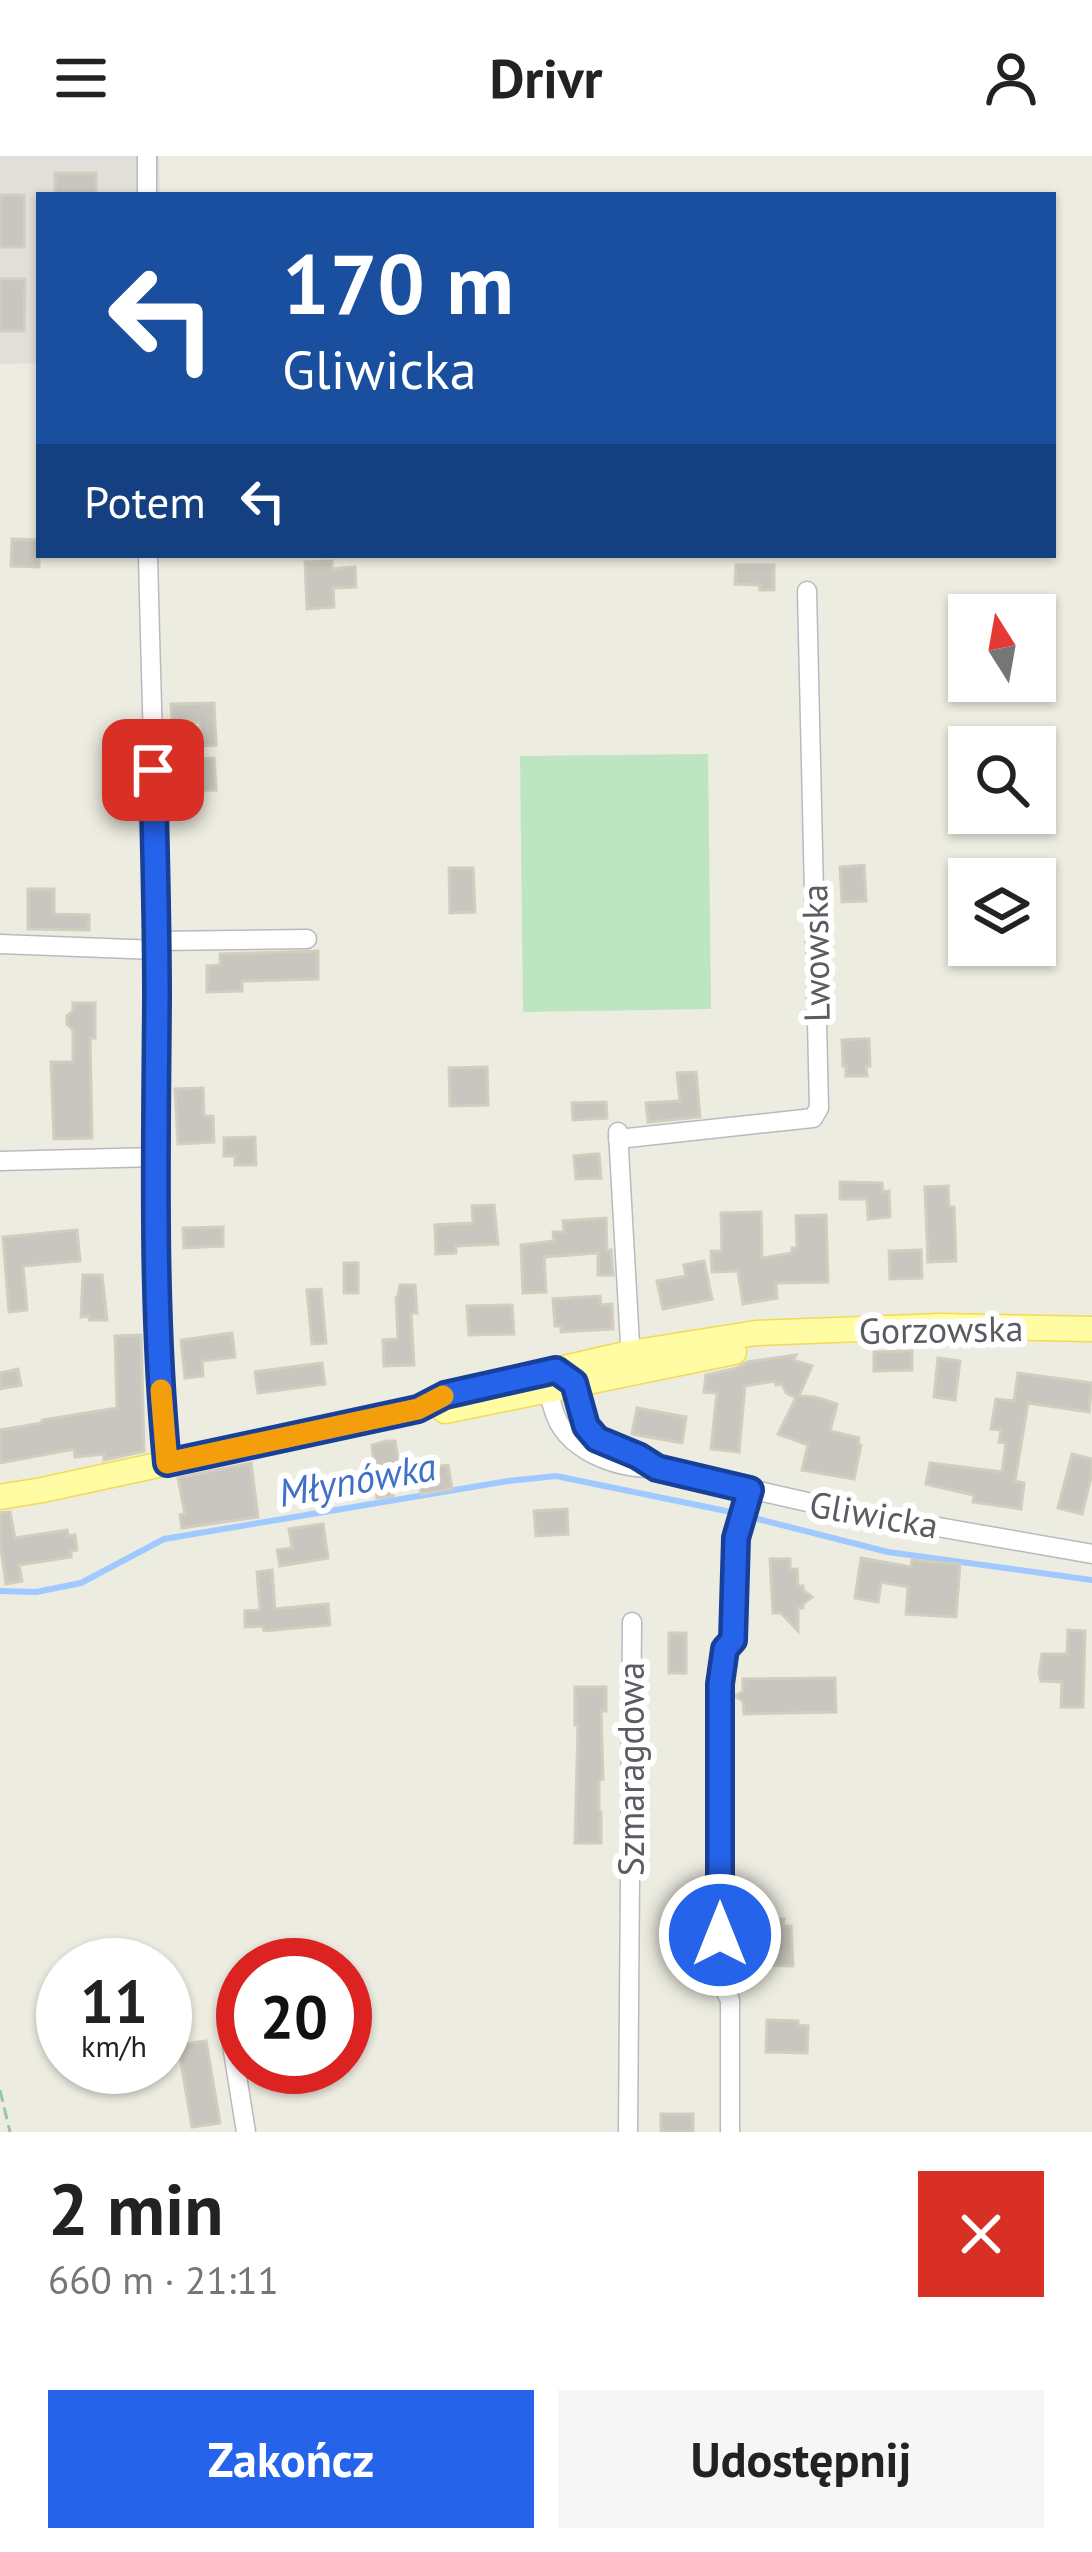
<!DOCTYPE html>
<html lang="pl">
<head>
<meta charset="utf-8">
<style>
	body { margin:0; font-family:"PT Sans",sans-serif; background:#f6f6f6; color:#222; height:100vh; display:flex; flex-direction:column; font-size:45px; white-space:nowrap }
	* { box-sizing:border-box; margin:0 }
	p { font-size:39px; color:#767676 }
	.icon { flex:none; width:66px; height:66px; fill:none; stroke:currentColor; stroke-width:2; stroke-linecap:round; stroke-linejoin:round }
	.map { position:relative; height:1976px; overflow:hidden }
	.panel { display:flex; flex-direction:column; background:#fff; flex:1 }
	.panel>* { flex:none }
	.banner { position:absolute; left:36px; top:36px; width:1020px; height:366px; border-radius:0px; box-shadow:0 3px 9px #0004; background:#1a4fa0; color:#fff; overflow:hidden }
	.needle { width:78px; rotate:349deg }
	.fabs { position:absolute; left:948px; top:438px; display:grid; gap:24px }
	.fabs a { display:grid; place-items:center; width:108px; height:108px; border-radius:0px; background:#fff; box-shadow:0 3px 9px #0004; font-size:60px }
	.speed { position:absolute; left:36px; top:1782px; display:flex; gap:24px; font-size:60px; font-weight:700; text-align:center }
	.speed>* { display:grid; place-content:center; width:156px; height:156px; border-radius:50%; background:#fff; box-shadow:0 3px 9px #0004; line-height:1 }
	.speed small { font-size:30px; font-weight:400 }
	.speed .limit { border:18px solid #d22; background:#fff; color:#111 }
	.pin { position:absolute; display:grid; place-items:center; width:102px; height:102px; color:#fff; margin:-51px; border-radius:24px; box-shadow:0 6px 18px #0006 }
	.me { position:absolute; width:132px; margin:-66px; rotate:0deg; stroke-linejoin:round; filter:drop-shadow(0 0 9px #0008) }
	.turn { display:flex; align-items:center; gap:42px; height:252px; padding:0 48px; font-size:54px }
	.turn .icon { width:156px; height:156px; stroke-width:2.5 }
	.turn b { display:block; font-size:84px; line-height:102px }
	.then { display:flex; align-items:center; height:114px; padding:0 48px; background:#0003; gap:24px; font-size:45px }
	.round { display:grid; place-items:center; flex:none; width:126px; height:126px; border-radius:0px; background:#f6f6f6 }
	.headline { display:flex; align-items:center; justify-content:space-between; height:204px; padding:0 48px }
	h1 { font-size:72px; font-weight:800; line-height:90px }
	.action { display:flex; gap:24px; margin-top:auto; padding:24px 48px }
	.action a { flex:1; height:138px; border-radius:0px; background:#2563eb; color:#fff; font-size:48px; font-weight:800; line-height:138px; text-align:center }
	.action a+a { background:#f6f6f6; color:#222 }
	header { display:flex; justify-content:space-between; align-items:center; height:156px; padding:0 48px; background:#fff; font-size:54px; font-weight:800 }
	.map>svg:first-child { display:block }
</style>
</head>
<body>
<header><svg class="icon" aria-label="menu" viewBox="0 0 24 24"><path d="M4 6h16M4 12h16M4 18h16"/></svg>Drivr<svg class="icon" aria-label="person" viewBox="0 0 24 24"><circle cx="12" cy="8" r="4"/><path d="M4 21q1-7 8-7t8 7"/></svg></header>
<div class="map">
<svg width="1092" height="1976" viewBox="0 0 1092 1976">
	<rect width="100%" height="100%" fill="#edece1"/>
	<polygon fill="#e0dfd9" points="0,0 159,0 160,39 39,39 39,207 0,208"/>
	<polygon fill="#bde5c2" points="708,598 711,853 523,856 520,600"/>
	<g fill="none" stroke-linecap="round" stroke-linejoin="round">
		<g stroke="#9fc9ff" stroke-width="6">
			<polyline points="754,1362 888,1396 1092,1424"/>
			<polyline points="0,1435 36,1436 81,1427 164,1383 508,1325 556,1320 731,1356"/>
		</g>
	</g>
	<g fill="#c8c6be" stroke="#d1cebf" stroke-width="3">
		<polygon points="55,17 96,17 96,39 55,38"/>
		<rect x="0" y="39" width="24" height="52"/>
		<polygon points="0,123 25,123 24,175 0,175"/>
		<polygon points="12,383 39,384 39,411 11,410"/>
		<polygon points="332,405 332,413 355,411 356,431 333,432 334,451 307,453 305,406"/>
		<polygon points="736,409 774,409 774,434 760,434 760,429 735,428"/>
		<polygon points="214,547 216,589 201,590 200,566 172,567 171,548"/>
		<polygon points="214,602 216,634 168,635 167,611 182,611 182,604"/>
		<polygon points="864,709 866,745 842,746 840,711"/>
		<polygon points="449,712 473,712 475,756 450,757"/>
		<polygon points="28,733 54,733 54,758 89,759 89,774 28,773"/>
		<polygon points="318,795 318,823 242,825 242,835 207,836 207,810 220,809 220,798"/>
		<polygon points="73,847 95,847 95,882 90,882 92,982 54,983 51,906 73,906 73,874 67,868 67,860 73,855"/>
		<polygon points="861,883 869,883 870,910 866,910 867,920 846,920 846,910 843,910 842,884"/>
		<polygon points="487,911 488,949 450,950 449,912"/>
		<polygon points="696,916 700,961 648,966 646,947 680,945 677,917"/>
		<polygon points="203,932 204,960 213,960 214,986 178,988 175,933"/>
		<polygon points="606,946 607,962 573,964 572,947"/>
		<polygon points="255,981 256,1009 235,1009 235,1000 224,1000 224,982"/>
		<polygon points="594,998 599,998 601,1022 576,1023 574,1000"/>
		<polygon points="840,1026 882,1027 883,1036 889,1035 890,1061 868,1063 867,1043 840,1043"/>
		<polygon points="948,1030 949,1051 954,1051 956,1105 928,1106 925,1031"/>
		<polygon points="494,1049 498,1088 456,1090 456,1097 436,1098 435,1069 473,1067 472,1050"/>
		<polygon points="761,1056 762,1102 792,1097 792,1092 797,1092 796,1060 826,1059 828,1126 776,1127 777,1142 743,1148 738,1115 712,1116 711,1095 722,1095 721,1057"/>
		<polygon points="606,1062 607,1095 611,1094 613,1119 598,1119 598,1097 544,1101 546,1136 523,1137 521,1089 554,1085 553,1076 564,1076 563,1065"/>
		<polygon points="223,1071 223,1090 184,1092 183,1072"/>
		<polygon points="77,1074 80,1105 23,1110 27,1154 9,1156 3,1081"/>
		<polygon points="921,1094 922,1122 890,1123 889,1095"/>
		<polygon points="704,1105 712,1143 663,1153 657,1125 686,1120 684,1109"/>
		<rect x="344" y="1107" width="14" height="30"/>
		<polygon points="83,1119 102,1119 107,1164 89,1164 89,1160 81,1161"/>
		<polygon points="400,1129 415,1129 417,1157 411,1157 414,1209 384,1210 383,1184 398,1183 396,1141 398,1140"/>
		<polygon points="321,1133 326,1187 312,1188 307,1134"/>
		<polygon points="600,1140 601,1149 612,1148 613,1173 561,1176 561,1170 555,1170 553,1143"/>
		<polygon points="512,1149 514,1178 469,1179 467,1150"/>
		<polygon points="232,1177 235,1201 202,1205 203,1220 185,1222 181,1184"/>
		<polygon points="141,1179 144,1295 104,1304 104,1298 75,1301 74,1293 0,1307 0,1274 42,1267 42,1264 117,1252 115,1180"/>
		<polygon points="912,1195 912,1214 874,1215 874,1196"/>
		<polygon points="796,1199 793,1204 812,1210 799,1240 815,1241 837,1248 830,1275 859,1282 858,1288 861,1289 854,1323 802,1314 808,1289 778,1278 796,1242 786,1237 782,1228 776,1229 775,1225 745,1230 739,1296 711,1293 717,1237 704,1236 706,1219 737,1212 747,1206"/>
		<polygon points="938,1202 960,1205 955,1244 934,1241"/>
		<polygon points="322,1207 325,1228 258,1237 255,1216"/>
		<polygon points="18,1213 21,1229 0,1233 0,1217"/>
		<polygon points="1018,1217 1092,1227 1089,1256 1028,1247 1015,1325 1024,1327 1021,1353 973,1346 974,1339 926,1328 930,1307 1002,1316 1006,1287 999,1286 1001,1274 991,1273 996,1243 1014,1245"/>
		<polygon points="637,1252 686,1261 682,1287 632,1278"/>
		<polygon points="386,1285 395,1285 400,1315 390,1316 393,1340 377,1342 372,1289"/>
		<polygon points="1072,1298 1092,1303 1092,1317 1082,1358 1058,1352"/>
		<polygon points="251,1307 258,1361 182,1372 180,1359 185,1358 178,1322"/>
		<polygon points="448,1309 452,1333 421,1338 417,1314"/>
		<polygon points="567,1353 568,1378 536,1380 534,1355"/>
		<polygon points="10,1356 15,1382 67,1374 68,1380 75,1379 77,1394 71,1395 71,1401 19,1409 22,1425 6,1428 0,1386 0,1357"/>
		<polygon points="323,1368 328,1402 280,1410 277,1394 292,1392 289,1373"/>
		<polygon points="861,1402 911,1411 912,1404 960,1408 956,1461 906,1458 908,1431 881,1426 878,1446 855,1442"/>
		<polygon points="770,1403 790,1403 790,1413 797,1413 798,1430 803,1430 803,1434 812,1441 803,1448 803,1452 798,1452 798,1475 781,1457 773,1457"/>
		<polygon points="272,1414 275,1453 328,1448 330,1469 264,1475 263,1470 245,1471 245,1455 260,1454 257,1416"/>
		<polygon points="1068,1474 1085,1475 1083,1551 1061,1551 1062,1526 1041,1525 1039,1517 1042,1498 1067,1498"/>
		<rect x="669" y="1477" width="17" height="40"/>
		<polygon points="835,1522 836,1556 744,1558 743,1545 734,1540 743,1536 743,1523"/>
		<polygon points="575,1531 606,1531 606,1555 601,1555 603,1623 599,1624 599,1655 601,1656 601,1687 575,1687 578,1569 575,1569"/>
		<polygon points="761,1763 784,1763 783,1770 791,1770 793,1810 758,1809 758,1798 749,1798 749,1783 760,1783"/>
		<polygon points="767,1864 798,1865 798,1869 808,1870 807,1897 766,1896"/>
		<polygon points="206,1885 220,1967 192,1971 178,1889"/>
		<rect x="661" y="1958" width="32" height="18"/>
	</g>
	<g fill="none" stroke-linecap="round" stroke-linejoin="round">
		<defs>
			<g id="minor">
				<polyline points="147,39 147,0"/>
				<path d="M148 399C151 530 156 662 157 794 158 965 150 1137 167 1307"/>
				<polyline points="157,785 307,783"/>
				<polyline points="0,788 157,794"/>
				<polyline points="618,976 631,1206"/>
				<polyline points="618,983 813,962 819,952 807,435"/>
				<polyline points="0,1005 156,1001"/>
				<path d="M657 1312 592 1278 586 1270 574 1227 556 1214C554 1220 549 1226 548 1232 548 1239 551 1245 553 1252 564 1295 617 1313 657 1312L847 1355 1092 1398"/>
				<polyline points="228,1864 246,1976"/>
				<polyline points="628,1976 632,1466"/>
				<polyline points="730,1976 730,1844 719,1821 720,1528 725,1493 733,1484 736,1382 750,1334"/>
			</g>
			<g id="major">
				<polyline points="445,1255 734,1196"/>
				<polyline points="0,1341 42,1334 418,1253 445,1239 630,1197 756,1177 941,1170 1092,1173"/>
			</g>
		</defs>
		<use href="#minor" stroke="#b9bac0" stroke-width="21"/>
		<use href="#major" stroke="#f3da54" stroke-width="27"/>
		<polyline stroke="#96c6a9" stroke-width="3" stroke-dasharray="12 6" stroke-linecap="butt" points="0,1934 10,1976"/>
		<use href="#minor" stroke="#fff" stroke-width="18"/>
		<use href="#major" stroke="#fffca4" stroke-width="24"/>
	</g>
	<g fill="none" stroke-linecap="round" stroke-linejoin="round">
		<defs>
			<path id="route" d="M153 614C155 690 157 766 157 842 156 997 152 1153 167 1307L418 1253 445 1239 556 1214 574 1227 586 1270 597 1283 638 1300 657 1312 750 1334 736 1382 733 1484 725 1493 720 1528V1779"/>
		</defs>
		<use href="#route" stroke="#184099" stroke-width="30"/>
		<use href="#route" stroke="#2563eb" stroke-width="21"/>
		<polyline stroke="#f59e0b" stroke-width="21" points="161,1234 167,1307 418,1253 443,1240"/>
	</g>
	<g text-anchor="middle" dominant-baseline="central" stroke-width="12" stroke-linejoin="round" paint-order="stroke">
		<g font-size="36" fill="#5a5c62" stroke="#fff">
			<text transform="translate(815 797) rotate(-91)">Lwowska</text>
			<text transform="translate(941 1173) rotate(-1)">Gorzowska</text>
			<text transform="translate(874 1358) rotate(10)">Gliwicka</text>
			<text transform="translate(630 1613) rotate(-90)">Szmaragdowa</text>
		</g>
		<g font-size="39" font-style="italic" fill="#4070c4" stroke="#fff">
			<text transform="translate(357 1323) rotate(-10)">Młynówka</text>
		</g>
	</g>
</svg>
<div class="fabs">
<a><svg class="needle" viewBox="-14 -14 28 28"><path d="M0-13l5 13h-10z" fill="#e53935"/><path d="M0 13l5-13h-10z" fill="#767676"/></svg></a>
<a><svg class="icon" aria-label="search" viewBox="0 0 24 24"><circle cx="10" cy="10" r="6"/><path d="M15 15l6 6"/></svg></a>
<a><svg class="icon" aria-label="layers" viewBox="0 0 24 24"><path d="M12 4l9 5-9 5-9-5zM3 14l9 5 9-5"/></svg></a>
</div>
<div class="speed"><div>11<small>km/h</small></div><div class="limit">20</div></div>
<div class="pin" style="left:153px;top:614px;background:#d93025"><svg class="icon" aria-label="arrive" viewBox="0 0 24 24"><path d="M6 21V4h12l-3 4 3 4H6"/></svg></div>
<svg class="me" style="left:720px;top:1779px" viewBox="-20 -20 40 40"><circle r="17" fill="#2563eb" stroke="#fff" stroke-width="3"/><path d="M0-11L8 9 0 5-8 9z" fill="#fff"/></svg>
<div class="banner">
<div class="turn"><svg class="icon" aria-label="left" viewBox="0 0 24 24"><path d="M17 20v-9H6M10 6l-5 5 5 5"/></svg><div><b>170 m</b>Gliwicka</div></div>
<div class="then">Potem<svg class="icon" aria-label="left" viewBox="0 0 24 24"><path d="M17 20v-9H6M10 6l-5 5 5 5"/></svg></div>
</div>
</div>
<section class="panel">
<div class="headline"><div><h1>2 min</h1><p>660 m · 21:11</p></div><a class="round" style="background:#d93025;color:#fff"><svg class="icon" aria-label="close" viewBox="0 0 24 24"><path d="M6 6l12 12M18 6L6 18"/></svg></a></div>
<div class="action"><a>Zakończ</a><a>Udostępnij</a></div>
</section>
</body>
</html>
